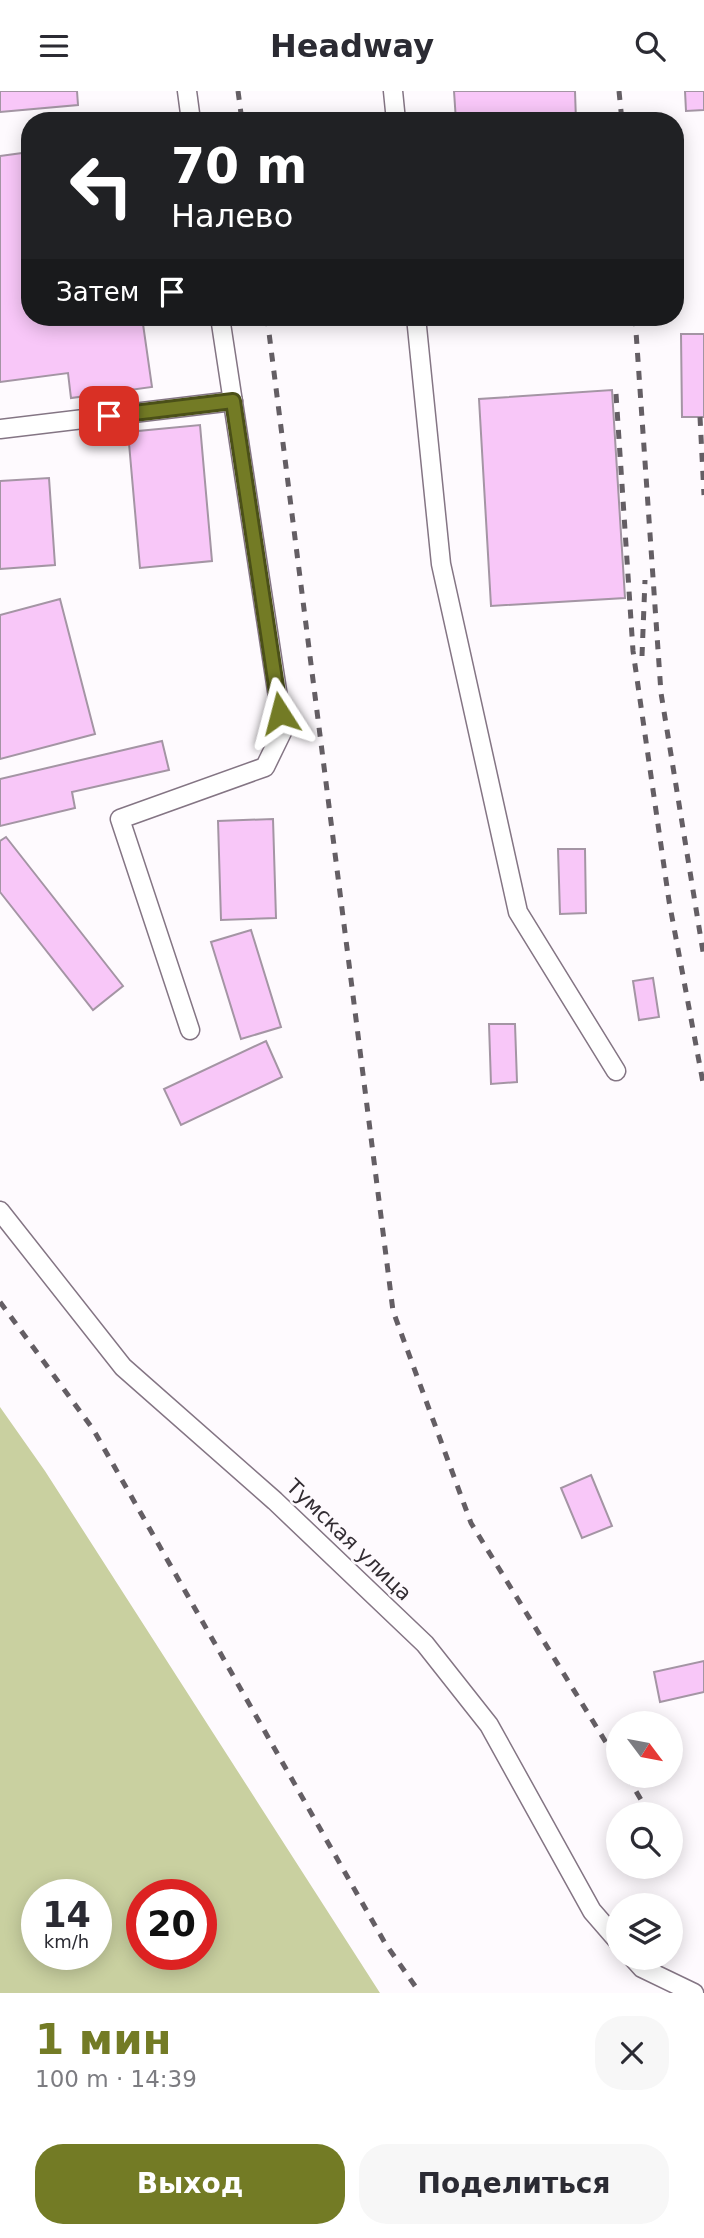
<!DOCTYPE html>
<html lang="ru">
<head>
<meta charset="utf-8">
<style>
	body { margin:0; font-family:"DejaVu Sans",sans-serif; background:#f7f7f7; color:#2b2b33; height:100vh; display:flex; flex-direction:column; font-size:26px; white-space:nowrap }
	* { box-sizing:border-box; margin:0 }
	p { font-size:23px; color:#7c7c81 }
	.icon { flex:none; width:38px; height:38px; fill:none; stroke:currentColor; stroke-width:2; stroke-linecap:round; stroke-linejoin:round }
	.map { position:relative; height:1902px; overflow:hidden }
	.drawer { display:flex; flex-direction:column; background:#fff; flex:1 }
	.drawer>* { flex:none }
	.banner { position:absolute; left:21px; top:21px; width:663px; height:214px; border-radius:28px; box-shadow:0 4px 18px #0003; background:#202124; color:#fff; overflow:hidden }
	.needle { width:46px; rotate:122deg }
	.tools { position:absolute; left:606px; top:1620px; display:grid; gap:14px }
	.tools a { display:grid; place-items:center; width:77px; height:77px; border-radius:50%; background:#fff; box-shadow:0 4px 18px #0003; font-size:35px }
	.speed { position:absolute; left:21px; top:1788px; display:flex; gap:14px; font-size:35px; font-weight:700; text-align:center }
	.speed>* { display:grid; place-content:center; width:91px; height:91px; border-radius:50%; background:#fff; box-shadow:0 4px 18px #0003; line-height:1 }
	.speed small { font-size:18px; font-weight:400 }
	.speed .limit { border:10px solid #d22; background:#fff; color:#111 }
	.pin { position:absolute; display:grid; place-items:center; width:60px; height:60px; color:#fff; margin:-30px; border-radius:14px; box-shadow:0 4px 10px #0006 }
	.me { position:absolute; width:77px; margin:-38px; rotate:351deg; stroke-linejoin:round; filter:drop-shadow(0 0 5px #0008) }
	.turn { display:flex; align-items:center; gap:24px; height:147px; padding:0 35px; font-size:32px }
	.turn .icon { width:91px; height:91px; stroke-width:2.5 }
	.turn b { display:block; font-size:49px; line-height:60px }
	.then { display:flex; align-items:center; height:66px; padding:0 35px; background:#0003; gap:14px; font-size:26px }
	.round { display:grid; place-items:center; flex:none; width:74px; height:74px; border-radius:28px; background:#f7f7f7 }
	.overview { display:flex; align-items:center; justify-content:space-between; height:119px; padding:0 35px }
	h1 { font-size:42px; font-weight:700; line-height:52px; color:#737b25 }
	.action { display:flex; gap:14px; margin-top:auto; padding:14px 35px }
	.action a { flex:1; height:80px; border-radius:28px; background:#737b25; color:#fff; font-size:28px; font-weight:700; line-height:80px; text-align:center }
	.action a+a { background:#f7f7f7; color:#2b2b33 }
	header { display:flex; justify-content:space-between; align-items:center; height:91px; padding:0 35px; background:#fff; font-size:32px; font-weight:700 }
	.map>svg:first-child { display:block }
</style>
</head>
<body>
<header><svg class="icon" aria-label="menu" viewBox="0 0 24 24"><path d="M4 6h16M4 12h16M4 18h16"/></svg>Headway<svg class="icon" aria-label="search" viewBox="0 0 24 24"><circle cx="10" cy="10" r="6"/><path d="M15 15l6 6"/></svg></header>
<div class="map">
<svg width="704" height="1902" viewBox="0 0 704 1902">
	<rect width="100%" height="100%" fill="#fefafe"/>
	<path fill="#c9d0a0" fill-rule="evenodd" d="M0 1316 45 1380 380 1902H0ZM37 1804H96V1864H37ZM142 1804H201V1864H142Z"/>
	<g fill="#f8c7f8" stroke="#a495a4" stroke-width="2">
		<polygon points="0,0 77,0 78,14 0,21"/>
		<polygon points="454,0 575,0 576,30 456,30"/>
		<polygon points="685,0 704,0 704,19 686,20"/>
		<polygon points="30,61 30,226 142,226 152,296 71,307 68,282 0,291 0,65"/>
		<polygon points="476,226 574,226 476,230"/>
		<polygon points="681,243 704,243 704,326 682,326"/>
		<polygon points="612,299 625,507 491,515 479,308"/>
		<polygon points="200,334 212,470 140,477 128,341"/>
		<polygon points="49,387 55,474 0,478 0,390"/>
		<polygon points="60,508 95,643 0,668 0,524"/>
		<polygon points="162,650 169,679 72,701 75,717 0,735 0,688"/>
		<polygon points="273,728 276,827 221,829 218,730"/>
		<polygon points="6,746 123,895 93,919 0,801 0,750"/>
		<polygon points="558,758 585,758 586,822 560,823"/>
		<polygon points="251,839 281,936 241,948 211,851"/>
		<polygon points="653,887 659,926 639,929 633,890"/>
		<polygon points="489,933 515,933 517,991 491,993"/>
		<polygon points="266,950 282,986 181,1034 164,998"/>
		<polygon points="591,1384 612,1435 582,1447 561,1397"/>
		<polygon points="704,1570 704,1601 660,1611 654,1581"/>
	</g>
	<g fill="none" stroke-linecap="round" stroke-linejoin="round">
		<defs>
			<g id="service">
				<polyline points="187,0 191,30"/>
				<polyline points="393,0 396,30"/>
				<polyline points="416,226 441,473 518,821 616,980"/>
				<polyline points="0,338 233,310"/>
				<polyline points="190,939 120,728 265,676 283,639 220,226"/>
				<polyline points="0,1120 123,1276 275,1410 425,1553 489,1634 592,1820 618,1850"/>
				<polyline points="633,1867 642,1877 694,1902"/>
			</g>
		</defs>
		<use href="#service" stroke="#847584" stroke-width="21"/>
		<use href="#service" stroke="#fff" stroke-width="18"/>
		<g stroke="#645e64" stroke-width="5" stroke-dasharray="9 9" stroke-linecap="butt">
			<polyline points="238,0 242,30"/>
			<polyline points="619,0 622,30"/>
			<polyline points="267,226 393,1220 471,1432 618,1671"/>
			<polyline points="635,226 661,602 704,867"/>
			<polyline points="616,303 633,560 669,810 704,997"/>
			<polyline points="700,326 704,404"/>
			<polyline points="642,565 645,489"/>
			<polyline points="0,1211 93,1338 385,1852 420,1902"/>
			<polyline points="627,1685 650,1724"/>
		</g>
	</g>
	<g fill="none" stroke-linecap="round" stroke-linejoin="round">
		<defs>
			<polyline id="route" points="109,325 233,310 280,622"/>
		</defs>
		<use href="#route" stroke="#4b5018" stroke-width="18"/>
		<use href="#route" stroke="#737b25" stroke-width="12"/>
	</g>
	<g text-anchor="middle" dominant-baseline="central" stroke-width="5" stroke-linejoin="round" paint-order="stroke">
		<g font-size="21" fill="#332d33" stroke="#fefafe">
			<text transform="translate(349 1449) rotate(44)">Тумская улица</text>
		</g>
	</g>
</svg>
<div class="tools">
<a><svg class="needle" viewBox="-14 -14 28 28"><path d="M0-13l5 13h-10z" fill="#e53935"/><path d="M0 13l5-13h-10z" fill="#7c7c81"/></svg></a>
<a><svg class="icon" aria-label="search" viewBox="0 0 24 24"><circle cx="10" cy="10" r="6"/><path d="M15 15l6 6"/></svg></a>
<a><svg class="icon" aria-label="layers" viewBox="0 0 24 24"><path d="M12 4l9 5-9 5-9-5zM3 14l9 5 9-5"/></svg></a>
</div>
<div class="speed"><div>14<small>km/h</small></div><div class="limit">20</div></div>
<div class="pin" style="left:109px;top:325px;background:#d93025"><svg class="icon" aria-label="arrive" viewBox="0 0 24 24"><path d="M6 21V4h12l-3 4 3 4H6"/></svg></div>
<svg class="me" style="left:280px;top:622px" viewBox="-20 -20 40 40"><path d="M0-17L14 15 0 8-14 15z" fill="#737b25" stroke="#fff" stroke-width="4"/></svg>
<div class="banner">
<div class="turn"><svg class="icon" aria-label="left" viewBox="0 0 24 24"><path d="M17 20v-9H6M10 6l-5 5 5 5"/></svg><div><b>70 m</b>Налево</div></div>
<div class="then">Затем<svg class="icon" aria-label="arrive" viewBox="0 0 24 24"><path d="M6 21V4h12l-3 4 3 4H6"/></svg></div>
</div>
</div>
<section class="drawer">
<div class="overview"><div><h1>1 мин</h1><p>100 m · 14:39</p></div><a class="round"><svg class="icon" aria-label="close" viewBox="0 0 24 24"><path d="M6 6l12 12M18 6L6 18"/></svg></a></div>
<div class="action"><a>Выход</a><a>Поделиться</a></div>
</section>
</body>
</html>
